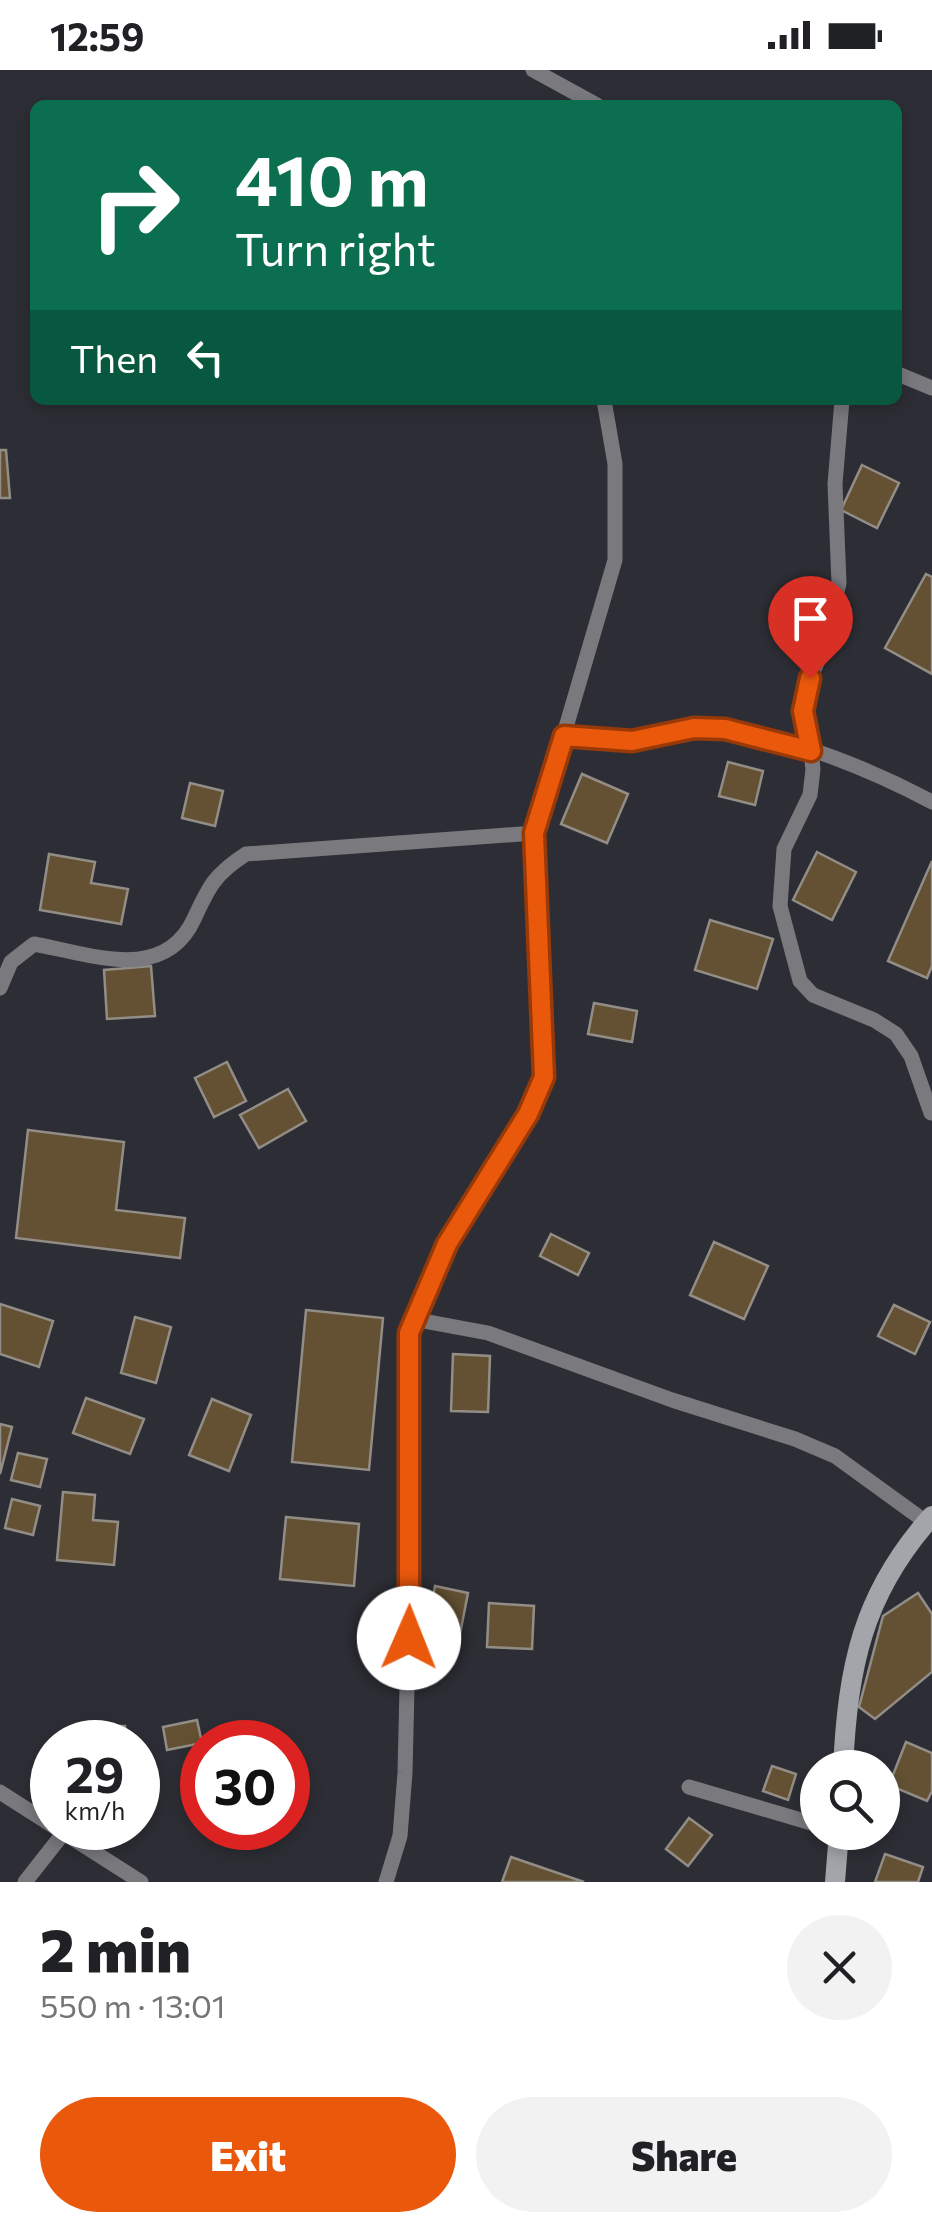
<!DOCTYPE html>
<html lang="en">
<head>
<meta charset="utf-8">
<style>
	body { margin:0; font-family:Commissioner,sans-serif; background:#f2f2f2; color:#202124; height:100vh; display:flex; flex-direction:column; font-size:38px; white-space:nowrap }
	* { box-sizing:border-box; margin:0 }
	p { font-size:32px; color:#757577 }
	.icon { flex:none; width:55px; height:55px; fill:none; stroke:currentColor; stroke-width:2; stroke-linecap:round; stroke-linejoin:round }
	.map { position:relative; height:1812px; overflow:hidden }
	.details { display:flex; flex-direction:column; background:#fff; flex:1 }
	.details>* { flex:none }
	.hud { position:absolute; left:30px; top:30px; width:872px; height:305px; border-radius:15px; box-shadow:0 5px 15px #0003; background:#0b6e4f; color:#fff; overflow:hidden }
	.controls { position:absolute; left:800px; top:1680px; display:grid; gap:20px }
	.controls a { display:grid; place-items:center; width:100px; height:100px; border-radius:50%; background:#fff; box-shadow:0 5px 15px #0003; font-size:50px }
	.speed { position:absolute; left:30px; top:1650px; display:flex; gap:20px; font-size:50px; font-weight:700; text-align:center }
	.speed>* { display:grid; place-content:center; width:130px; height:130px; border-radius:50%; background:#fff; box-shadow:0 5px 15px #0003; line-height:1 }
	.speed small { font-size:25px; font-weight:400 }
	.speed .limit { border:15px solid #d22; background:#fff; color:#111 }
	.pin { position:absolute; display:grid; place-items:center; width:85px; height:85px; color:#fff; margin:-102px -42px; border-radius:50% 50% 50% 0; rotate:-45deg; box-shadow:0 0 10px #0007 }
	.pin .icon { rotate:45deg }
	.me { position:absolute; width:110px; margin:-55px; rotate:1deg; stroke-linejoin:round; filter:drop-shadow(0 0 8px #0008) }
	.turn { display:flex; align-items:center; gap:35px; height:210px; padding:0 40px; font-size:45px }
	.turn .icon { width:130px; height:130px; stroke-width:2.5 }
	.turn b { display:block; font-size:70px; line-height:85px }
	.then { display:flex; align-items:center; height:95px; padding:0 40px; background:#0003; gap:20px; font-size:38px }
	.round { display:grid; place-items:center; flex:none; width:105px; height:105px; border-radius:52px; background:#f2f2f2 }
	.headline { display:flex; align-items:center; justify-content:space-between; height:170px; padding:0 40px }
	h1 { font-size:60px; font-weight:800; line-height:75px }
	.action { display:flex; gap:20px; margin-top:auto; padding:20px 40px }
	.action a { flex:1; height:115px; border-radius:60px; background:#ea580c; color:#fff; font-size:40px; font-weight:800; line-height:115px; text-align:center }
	.action a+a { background:#f2f2f2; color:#202124 }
	.status { display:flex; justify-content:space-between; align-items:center; height:70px; padding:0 50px; background:#fff; direction:ltr }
	.status svg { height:28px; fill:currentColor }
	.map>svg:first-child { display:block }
</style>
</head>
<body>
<div class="status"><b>12:59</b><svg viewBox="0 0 49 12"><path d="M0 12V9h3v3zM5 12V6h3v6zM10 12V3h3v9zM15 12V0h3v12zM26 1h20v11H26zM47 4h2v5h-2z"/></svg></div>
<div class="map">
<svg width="932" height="1812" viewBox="0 0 932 1812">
	<rect width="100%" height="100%" fill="#2d2e35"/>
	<g fill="#645133" stroke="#928d86" stroke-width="2.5">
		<polygon points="0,380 6,380 10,428 0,428"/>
		<polygon points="862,395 899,413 877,458 841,440"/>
		<polygon points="926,504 932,507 932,604 885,578"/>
		<polygon points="728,692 763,701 755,735 719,726"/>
		<polygon points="582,704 628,724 607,773 561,754"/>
		<polygon points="190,713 223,721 215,756 182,748"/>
		<polygon points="817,782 856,802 832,850 793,830"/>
		<polygon points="49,784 95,792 91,813 128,819 121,854 40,840"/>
		<polygon points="932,791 932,896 927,908 888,891"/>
		<polygon points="710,850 773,869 757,919 695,900"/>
		<polygon points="151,896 155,946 107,949 104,900"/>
		<polygon points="594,933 637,941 632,972 588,964"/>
		<polygon points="227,992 246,1031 214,1047 195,1008"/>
		<polygon points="288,1019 306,1051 259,1078 240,1045"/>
		<polygon points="28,1060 124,1072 116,1140 185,1148 180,1188 16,1168"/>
		<polygon points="551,1164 589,1183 578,1205 540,1186"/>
		<polygon points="714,1172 768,1196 744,1249 690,1225"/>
		<polygon points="0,1234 53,1251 39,1297 0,1284"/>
		<polygon points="894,1235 930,1252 915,1284 878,1266"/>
		<polygon points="306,1240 383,1248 369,1400 292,1392"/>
		<polygon points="135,1247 171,1257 156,1313 121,1303"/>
		<polygon points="453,1284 490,1286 488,1342 451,1341"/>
		<polygon points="86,1328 144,1349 130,1384 73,1363"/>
		<polygon points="212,1329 251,1345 229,1401 189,1385"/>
		<polygon points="0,1354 12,1357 0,1404"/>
		<polygon points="18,1383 47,1389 40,1417 11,1410"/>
		<polygon points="63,1422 95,1425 93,1450 118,1452 114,1495 57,1490"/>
		<polygon points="12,1429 40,1436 33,1465 5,1458"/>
		<polygon points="286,1447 359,1454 354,1516 280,1509"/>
		<polygon points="435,1516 468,1523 460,1564 427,1557"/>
		<polygon points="918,1523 932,1544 932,1602 875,1649 859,1637 883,1546"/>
		<polygon points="489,1533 534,1536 532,1579 487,1577"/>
		<polygon points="197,1650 202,1673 167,1680 163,1657"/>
		<rect x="81" y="1656" width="44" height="16"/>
		<polygon points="906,1672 932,1683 932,1721 927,1731 889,1715"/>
		<polygon points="772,1696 796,1704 788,1730 763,1721"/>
		<polygon points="689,1748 712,1765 688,1796 666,1779"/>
		<polygon points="885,1784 923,1797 918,1812 875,1812"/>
		<polygon points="511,1787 584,1812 502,1812"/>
	</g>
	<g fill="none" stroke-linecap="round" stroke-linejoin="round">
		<g stroke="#7a7a7e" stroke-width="15">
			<polyline points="533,0 597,35"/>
			<polyline points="898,304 932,318"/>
			<polyline points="842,330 835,414 839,513 825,574 804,623 813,699 810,725 784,779 780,836 800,911 813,925 874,950 896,964 911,986 931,1043"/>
			<path d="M564 666C586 668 611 672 633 671 664 668 692 655 723 659 790 666 874 701 932 732"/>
			<path d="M0 918 11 892 34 874C90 884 164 914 194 849 209 816 215 804 246 784L535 763"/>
			<polyline points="418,1250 488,1263 672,1330 795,1369 835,1386 926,1452"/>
			<polyline points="689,1717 818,1755"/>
			<polyline points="0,1722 141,1812"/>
			<polyline points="25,1812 62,1765"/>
			<polyline points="386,1812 400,1766 405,1703 411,1448 409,1263 447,1174 528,1044 543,1007 546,983 537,887 535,763 615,490 615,394 604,330"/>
		</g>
		<g stroke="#a4a5ab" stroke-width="20">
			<path d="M843 1698C848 1597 862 1524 932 1446"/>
			<polyline points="835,1812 839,1762"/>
		</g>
	</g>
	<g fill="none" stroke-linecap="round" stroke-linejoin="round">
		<defs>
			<polyline id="route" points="409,1568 409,1263 447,1174 528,1044 544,1007 534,763 564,666 632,671 694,658 725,659 811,681 803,641 810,608"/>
		</defs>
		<use href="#route" stroke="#983908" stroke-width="25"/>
		<use href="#route" stroke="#ea580c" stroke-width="18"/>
	</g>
</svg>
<div class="controls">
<a><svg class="icon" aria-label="search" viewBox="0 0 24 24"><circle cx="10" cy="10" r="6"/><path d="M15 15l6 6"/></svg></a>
</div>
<div class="speed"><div>29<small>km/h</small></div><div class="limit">30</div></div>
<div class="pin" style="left:810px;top:608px;background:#d93025"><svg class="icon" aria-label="arrive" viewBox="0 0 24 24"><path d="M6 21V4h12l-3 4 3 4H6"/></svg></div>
<svg class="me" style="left:409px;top:1568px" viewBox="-20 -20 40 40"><circle r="19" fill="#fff"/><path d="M0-13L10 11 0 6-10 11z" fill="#ea580c"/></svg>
<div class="hud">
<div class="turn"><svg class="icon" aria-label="right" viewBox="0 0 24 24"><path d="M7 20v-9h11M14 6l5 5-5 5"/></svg><div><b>410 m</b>Turn right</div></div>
<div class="then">Then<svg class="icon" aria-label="left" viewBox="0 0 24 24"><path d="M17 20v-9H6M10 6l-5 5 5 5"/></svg></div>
</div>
</div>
<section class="details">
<div class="headline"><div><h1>2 min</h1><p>550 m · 13:01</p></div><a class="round"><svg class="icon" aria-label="close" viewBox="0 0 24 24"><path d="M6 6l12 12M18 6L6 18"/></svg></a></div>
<div class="action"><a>Exit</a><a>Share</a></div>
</section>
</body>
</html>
